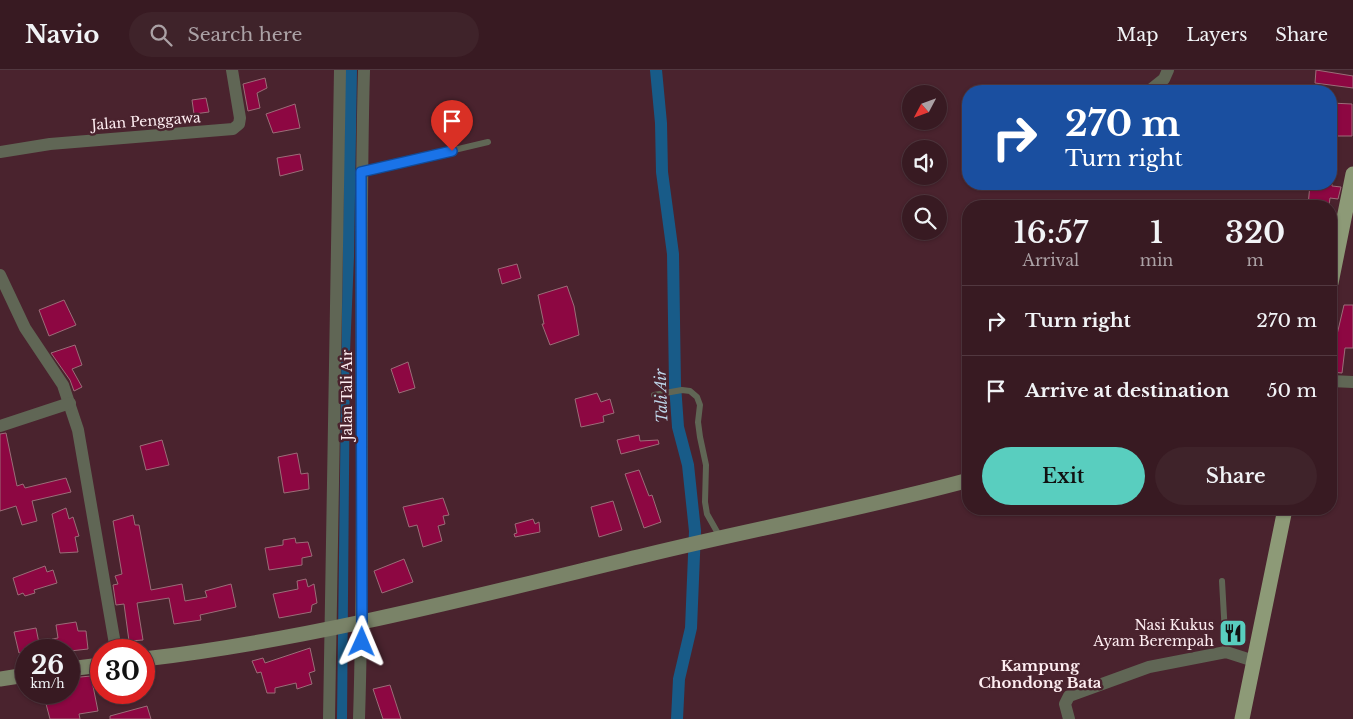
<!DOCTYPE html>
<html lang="en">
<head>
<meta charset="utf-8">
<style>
	body { margin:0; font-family:"Libre Baskerville",serif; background:#3f232a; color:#f1f3f6; height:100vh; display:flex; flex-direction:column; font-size:19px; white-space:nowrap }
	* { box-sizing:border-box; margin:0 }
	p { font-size:16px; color:#aba1a5 }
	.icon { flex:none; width:28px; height:28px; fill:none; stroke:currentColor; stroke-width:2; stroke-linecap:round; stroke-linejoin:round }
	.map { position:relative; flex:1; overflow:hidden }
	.sheet { position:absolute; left:962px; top:130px; width:375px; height:315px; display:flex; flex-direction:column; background:#381a22; border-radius:20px; box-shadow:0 1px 4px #0004,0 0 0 1px #523840 }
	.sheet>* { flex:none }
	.banner { position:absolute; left:962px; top:15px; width:375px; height:105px; border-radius:20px; box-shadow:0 1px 4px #0004,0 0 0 1px #523840; background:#1a4fa0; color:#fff; overflow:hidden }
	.needle { width:32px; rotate:229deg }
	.buttons { position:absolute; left:902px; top:15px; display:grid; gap:10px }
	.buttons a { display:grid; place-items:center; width:45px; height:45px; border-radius:50%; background:#381a22; box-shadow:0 1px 4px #0004,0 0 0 1px #523840; font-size:25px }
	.speed { position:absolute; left:15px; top:569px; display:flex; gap:10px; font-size:25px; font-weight:700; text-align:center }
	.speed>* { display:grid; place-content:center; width:65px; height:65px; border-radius:50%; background:#381a22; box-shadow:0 1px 4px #0004,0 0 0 1px #523840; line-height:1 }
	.speed small { font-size:12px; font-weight:400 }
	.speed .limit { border:8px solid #d22; background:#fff; color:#111 }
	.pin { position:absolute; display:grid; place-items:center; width:42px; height:42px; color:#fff; margin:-51px -21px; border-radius:50% 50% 50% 0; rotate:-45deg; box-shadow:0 0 5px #0007 }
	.pin .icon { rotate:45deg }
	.me { position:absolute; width:55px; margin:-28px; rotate:1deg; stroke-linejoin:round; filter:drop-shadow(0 0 4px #0008) }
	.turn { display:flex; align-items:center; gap:18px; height:105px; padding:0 20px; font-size:22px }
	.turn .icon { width:65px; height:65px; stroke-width:2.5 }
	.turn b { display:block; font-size:35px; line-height:42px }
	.eta { display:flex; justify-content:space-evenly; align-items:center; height:85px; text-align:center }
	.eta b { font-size:30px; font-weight:600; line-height:35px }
	.button { display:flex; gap:10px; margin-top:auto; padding:10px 20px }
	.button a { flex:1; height:58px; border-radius:30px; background:#59cebf; color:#111; font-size:20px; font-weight:600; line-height:58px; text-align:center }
	.button a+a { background:#3f232a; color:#f1f3f6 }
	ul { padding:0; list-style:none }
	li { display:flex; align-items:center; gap:15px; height:70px; padding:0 20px; border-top:1px solid #523840 }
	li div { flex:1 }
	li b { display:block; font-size:19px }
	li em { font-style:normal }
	header { display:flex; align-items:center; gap:30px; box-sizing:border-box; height:70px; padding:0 25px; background:#381a22; border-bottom:1px solid #523840 }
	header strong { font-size:24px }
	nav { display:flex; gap:28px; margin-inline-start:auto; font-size:18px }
	.search { width:350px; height:45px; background:#3f232a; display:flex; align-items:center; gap:12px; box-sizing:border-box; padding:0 18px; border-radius:28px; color:#aba1a5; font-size:19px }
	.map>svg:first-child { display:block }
</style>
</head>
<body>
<header>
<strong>Navio</strong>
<div class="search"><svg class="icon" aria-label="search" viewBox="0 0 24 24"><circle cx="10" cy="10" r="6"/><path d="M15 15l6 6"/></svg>Search here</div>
<nav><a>Map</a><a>Layers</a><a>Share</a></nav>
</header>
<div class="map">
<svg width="1353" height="649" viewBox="0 0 1353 649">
	<rect width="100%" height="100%" fill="#4a232e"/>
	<polygon fill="#185b88" points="345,0 357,0 354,187 350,282 347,649 337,649"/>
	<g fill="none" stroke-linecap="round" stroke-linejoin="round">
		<polyline stroke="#185b88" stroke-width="12" points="656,0 661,53 662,102 673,184 675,315 678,357 688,395 695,461 691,558 679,609 677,649"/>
	</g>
	<g fill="#8d0742" stroke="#9b6d78">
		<polygon points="1316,0 1353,6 1353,18 1315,13"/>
		<polygon points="265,8 267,18 257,23 260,38 248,41 243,14"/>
		<polygon points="206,28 209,42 194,44 192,30"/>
		<polygon points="1331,33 1352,34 1352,66 1331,66"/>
		<polygon points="295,34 300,58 273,63 266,44"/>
		<polygon points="300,84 303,100 280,106 277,88"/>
		<polygon points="1310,114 1332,114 1332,116 1341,117 1338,129 1330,128 1329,136 1308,136"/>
		<polygon points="517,194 521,208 502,214 498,199"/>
		<polygon points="567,216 574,236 579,265 550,275 542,254 544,254 538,225"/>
		<polygon points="64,230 76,255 49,266 39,240"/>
		<polygon points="1344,235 1353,235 1353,278 1345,278 1342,303 1331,302 1331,290"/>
		<polygon points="75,275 82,295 72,299 82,317 74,321 70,310 51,283"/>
		<polygon points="408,292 415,318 399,323 391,299"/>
		<polygon points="597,323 601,332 610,329 614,343 603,346 604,352 581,357 575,329"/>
		<polygon points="6,363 17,416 23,414 25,418 66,408 71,422 32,431 37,451 22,455 16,436 0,441 0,364"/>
		<polygon points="639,365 640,371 658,370 659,374 621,384 617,370"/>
		<polygon points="162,370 169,395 146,400 140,376"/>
		<polygon points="297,383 301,404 308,403 309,419 284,423 278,387"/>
		<polygon points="639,400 649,426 652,425 661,452 644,458 625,404"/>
		<polygon points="443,428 449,445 443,446 445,454 438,456 442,471 423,477 417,455 409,457 403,437"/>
		<polygon points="613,431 622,460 599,467 591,437"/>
		<polygon points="66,438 69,449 73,447 79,466 75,467 78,482 60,483 52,444"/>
		<polygon points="133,445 135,455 139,455 151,520 182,514 185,531 207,527 205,521 231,514 236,537 200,545 201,550 174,554 169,528 137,533 143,570 129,571 124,534 116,535 113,515 118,514 115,506 122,504 113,451"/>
		<polygon points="533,449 535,454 539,452 540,462 515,467 514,464 517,463 515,454"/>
		<polygon points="295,468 296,473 308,472 312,486 302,488 302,495 269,500 265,478 283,475 283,470"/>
		<polygon points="404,489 413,512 382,523 374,501"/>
		<polygon points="45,496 47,502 53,500 57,513 34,520 35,523 25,526 23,523 18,525 13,508"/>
		<polygon points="306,509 308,517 314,514 317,533 312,535 311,542 279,548 273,524 298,519 297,511"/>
		<polygon points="76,552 78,561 86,561 88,579 70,581 70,578 53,579 52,569 58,568 56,555"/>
		<polygon points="36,558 40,578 19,583 14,562"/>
		<polygon points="310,578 315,601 309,603 312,614 297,619 296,613 275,618 275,623 267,623 261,602 257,603 252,591 263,588 265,593"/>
		<polygon points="91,606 98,641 79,644 80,649 50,649 45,630 74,620 70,608"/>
		<polygon points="390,615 401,649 383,649 373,619"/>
		<polygon points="147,636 151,649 110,649 110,646"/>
	</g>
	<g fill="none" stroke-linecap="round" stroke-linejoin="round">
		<g stroke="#606655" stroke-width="6">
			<polyline points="361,102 488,72"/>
			<polyline points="654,325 682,320 690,321 697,327 700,335 698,352 700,367 706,395 705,432 707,444 720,467"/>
			<polyline points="1222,511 1226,582"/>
		</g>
		<g stroke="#606655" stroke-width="12">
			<polyline points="1149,21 1164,9 1168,0"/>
			<polyline points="0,82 50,74 233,59 239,54 240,48 232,0"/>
			<polyline points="0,205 25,258 63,315 78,360 116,580"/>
			<polyline points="1331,311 1353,312"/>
			<polyline points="0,356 70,333"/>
			<polyline points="329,649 340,0"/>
			<path d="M359 649C366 433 358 216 364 0"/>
			<polyline points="1069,649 1065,634 1069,626 1149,597 1226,582 1254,591"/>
		</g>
		<g stroke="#7a8368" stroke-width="15">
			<path d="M144 589C314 569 480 525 646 485 753 459 862 439 969 410"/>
			<polyline points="69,599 101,595"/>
			<polyline points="0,609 26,605"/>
		</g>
		<g stroke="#8d9a77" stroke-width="15">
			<polyline points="1331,213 1353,104"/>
			<polyline points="1242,649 1285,439"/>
		</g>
	</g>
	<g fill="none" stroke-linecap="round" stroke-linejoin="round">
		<defs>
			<polyline id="route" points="362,572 361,102 452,81"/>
		</defs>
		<use href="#route" stroke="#114b97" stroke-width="12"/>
		<use href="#route" stroke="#1a73e8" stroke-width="9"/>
	</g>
	<defs>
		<symbol id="restaurant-square" viewBox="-11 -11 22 22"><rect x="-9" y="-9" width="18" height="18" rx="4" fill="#59cebf" stroke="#4a232e"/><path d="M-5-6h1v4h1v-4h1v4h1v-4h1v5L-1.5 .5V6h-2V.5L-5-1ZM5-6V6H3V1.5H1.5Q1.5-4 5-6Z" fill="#111"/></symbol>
	</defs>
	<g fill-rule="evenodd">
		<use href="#restaurant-square" x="1217" y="547" width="32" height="32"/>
	</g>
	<g text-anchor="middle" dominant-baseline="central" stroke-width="5" stroke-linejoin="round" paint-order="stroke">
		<g font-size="14" fill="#feedf1" stroke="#4a232e">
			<text transform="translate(146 51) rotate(-4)">Jalan Penggawa</text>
			<text transform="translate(347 325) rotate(-90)">Jalan Tali Air</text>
		</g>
		<g font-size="14" fill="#feedf1" stroke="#4a232e" text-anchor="end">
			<text x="1214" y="555">Nasi Kukus<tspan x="1214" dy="16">Ayam Berempah</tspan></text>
		</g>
		<g font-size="15" font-style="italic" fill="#bdd5e9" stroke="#4a232e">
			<text transform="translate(661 326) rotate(-92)">Tali Air</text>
		</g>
		<g font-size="15" font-weight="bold" fill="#feedf1" stroke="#4a232e">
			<text x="1040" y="595">Kampung<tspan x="1040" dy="17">Chondong Bata</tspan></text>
		</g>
	</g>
</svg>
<div class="buttons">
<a><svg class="needle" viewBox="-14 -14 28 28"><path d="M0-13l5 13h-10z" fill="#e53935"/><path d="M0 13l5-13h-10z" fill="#aba1a5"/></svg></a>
<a><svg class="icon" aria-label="sound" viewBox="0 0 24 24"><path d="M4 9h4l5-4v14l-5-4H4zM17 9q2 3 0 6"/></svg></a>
<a><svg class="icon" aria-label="search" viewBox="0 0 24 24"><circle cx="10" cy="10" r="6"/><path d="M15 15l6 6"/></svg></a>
</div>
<div class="speed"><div>26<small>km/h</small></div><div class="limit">30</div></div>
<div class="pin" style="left:452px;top:81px;background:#d93025"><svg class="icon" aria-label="arrive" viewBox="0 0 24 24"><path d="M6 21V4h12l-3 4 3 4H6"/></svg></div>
<svg class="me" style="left:362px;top:572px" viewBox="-20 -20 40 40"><path d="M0-17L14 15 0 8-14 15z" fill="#1a73e8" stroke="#fff" stroke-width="4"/></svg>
<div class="banner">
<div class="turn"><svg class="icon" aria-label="right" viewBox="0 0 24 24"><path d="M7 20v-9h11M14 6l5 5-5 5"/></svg><div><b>270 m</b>Turn right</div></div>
</div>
<section class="sheet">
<div class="eta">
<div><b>16:57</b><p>Arrival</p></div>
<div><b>1</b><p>min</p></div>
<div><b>320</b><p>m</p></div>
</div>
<ul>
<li><svg class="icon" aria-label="right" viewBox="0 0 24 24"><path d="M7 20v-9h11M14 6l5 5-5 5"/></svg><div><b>Turn right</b></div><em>270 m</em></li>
<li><svg class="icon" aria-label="arrive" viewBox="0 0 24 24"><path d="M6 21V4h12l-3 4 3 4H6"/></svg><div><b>Arrive at destination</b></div><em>50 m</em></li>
</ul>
<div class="button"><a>Exit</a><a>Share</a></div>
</section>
</div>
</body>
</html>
